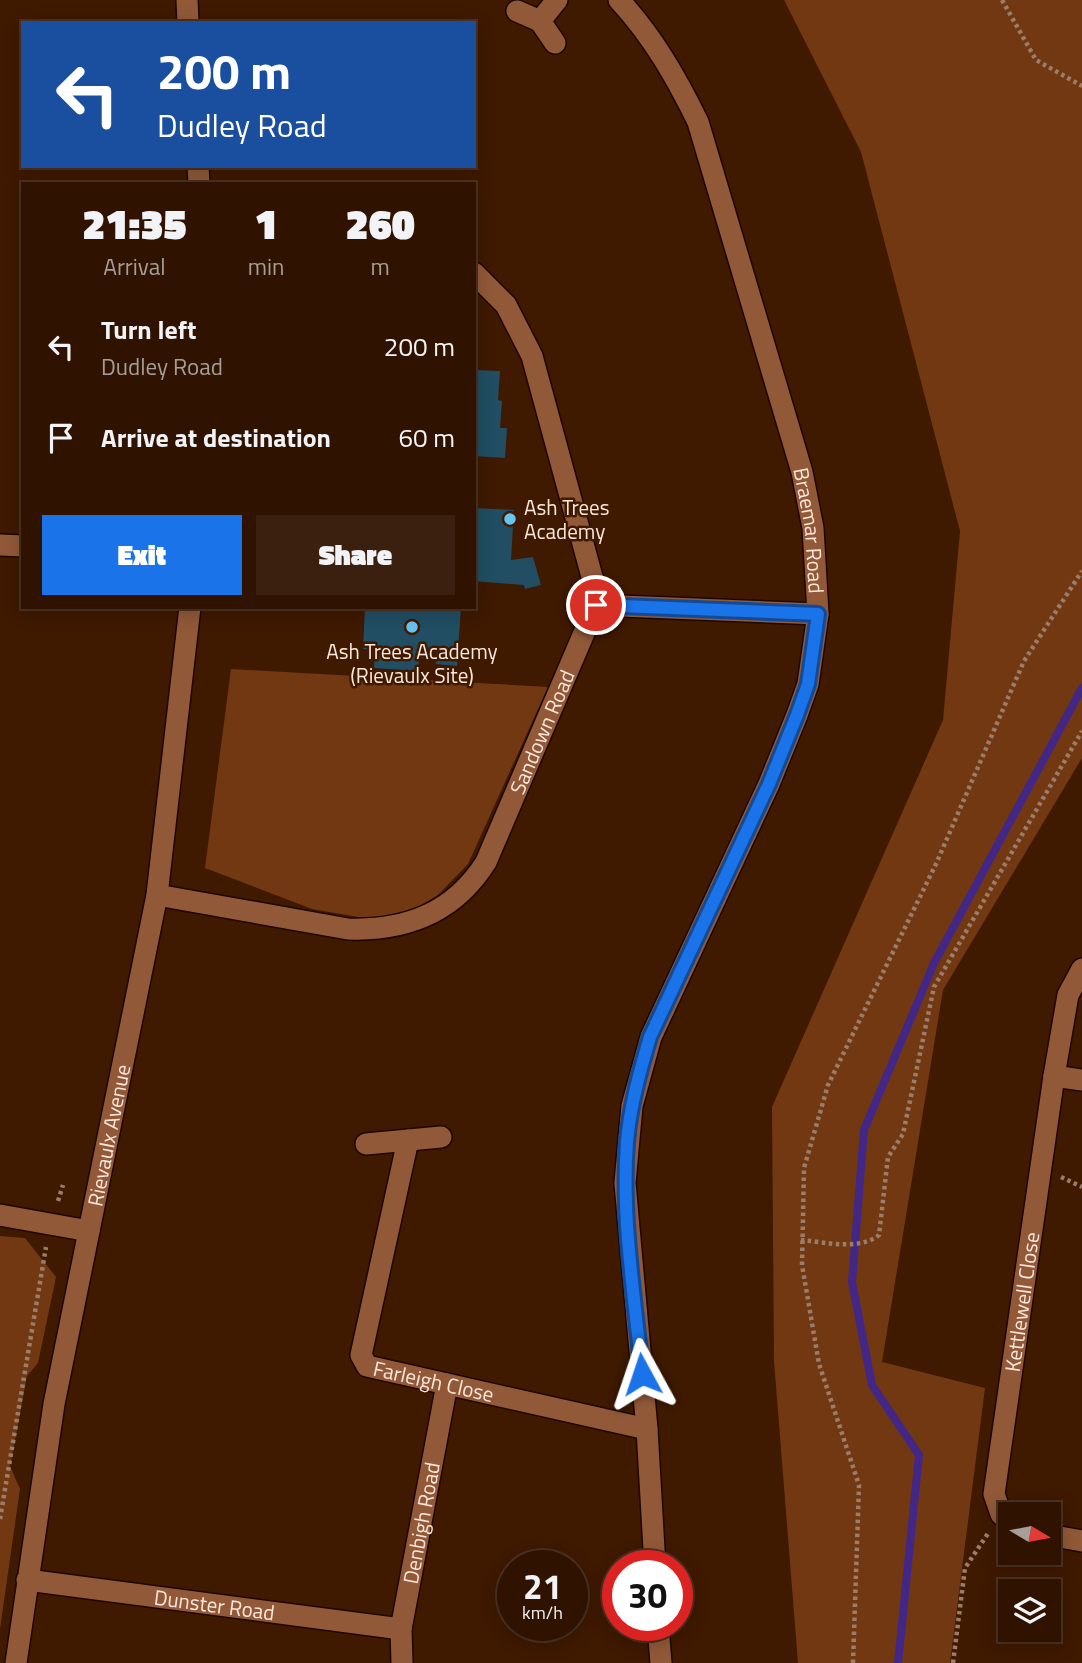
<!DOCTYPE html>
<html lang="en">
<head>
<meta charset="utf-8">
<style>
	body { margin:0; font-family:"Titillium Web",sans-serif; background:#3b200f; color:#f1f3f6; height:100vh; display:flex; flex-direction:column; font-size:26px; white-space:nowrap }
	* { box-sizing:border-box; margin:0 }
	p { font-size:23px; color:#a79e99 }
	.icon { flex:none; width:38px; height:38px; fill:none; stroke:currentColor; stroke-width:2; stroke-linecap:round; stroke-linejoin:round }
	.map { position:relative; flex:1; overflow:hidden }
	.panel { position:absolute; left:21px; top:182px; width:455px; height:427px; display:flex; flex-direction:column; background:#2f1300; border-radius:0px; box-shadow:0 4px 18px #0003,0 0 0 2px #4a3222 }
	.panel>* { flex:none }
	.guide { position:absolute; left:21px; top:21px; width:455px; height:147px; border-radius:0px; box-shadow:0 4px 18px #0003,0 0 0 2px #4a3222; background:#1a4fa0; color:#fff; overflow:hidden }
	.needle { width:46px; rotate:100deg }
	.tools { position:absolute; left:998px; top:1502px; display:grid; gap:14px }
	.tools a { display:grid; place-items:center; width:63px; height:63px; border-radius:0px; background:#2f1300; box-shadow:0 4px 18px #0003,0 0 0 2px #4a3222; font-size:35px }
	.speed { position:absolute; left:497px; top:1550px; display:flex; gap:14px; font-size:35px; font-weight:700; text-align:center }
	.speed>* { display:grid; place-content:center; width:91px; height:91px; border-radius:50%; background:#2f1300; box-shadow:0 4px 18px #0003,0 0 0 2px #4a3222; line-height:1 }
	.speed small { font-size:18px; font-weight:400 }
	.speed .limit { border:10px solid #d22; background:#fff; color:#111 }
	.pin { position:absolute; display:grid; place-items:center; width:60px; height:60px; color:#fff; margin:-30px; border:4px solid #fff; border-radius:50%; box-shadow:0 2px 7px #0007 }
	.me { position:absolute; width:77px; margin:-38px; rotate:355deg; stroke-linejoin:round; filter:drop-shadow(0 0 5px #0008) }
	.turn { display:flex; align-items:center; gap:24px; height:147px; padding:0 21px; font-size:32px }
	.turn .icon { width:91px; height:91px; stroke-width:2.5 }
	.turn b { display:block; font-size:49px; line-height:60px }
	.eta { display:flex; justify-content:space-evenly; align-items:center; height:119px; text-align:center }
	.eta b { font-size:42px; font-weight:800; line-height:49px }
	.action { display:flex; gap:14px; margin-top:auto; padding:14px 21px }
	.action a { flex:1; height:80px; border-radius:0px; background:#1a73e8; color:#fff; font-size:28px; font-weight:800; line-height:80px; text-align:center }
	.action a+a { background:#3b200f; color:#f1f3f6 }
	ul { padding:0; list-style:none }
	li { display:flex; align-items:center; gap:21px; height:91px; padding:0 21px }
	li div { flex:1 }
	li b { display:block; font-size:26px }
	li em { font-style:normal }
	.map>svg:first-child { display:block }
</style>
</head>
<body>
<div class="map">
<svg width="1082" height="1663" viewBox="0 0 1082 1663">
	<rect width="100%" height="100%" fill="#3f1900"/>
	<g fill="#723811">
		<polygon points="784,0 1082,0 1082,758 943,990 882,1362 985,1388 950,1663 798,1663 774,1361 772,1107 943,720 960,531 861,152"/>
		<polygon points="231,669 548,687 468,864 438,895 412,911 382,917 358,917 312,909 205,868"/>
		<polygon points="0,1236 25,1238 56,1277 38,1363 27,1376 10,1466 20,1489 0,1629"/>
	</g>
	<g fill="none" stroke-linecap="round" stroke-linejoin="round">
		<polyline stroke="#432786" stroke-width="8" points="898,1663 919,1455 872,1385 852,1282 864,1130 934,963 1082,688"/>
	</g>
	<g fill="#214e62">
		<polygon points="474,370 500,371 498,400 502,401 500,428 507,428 505,458 474,456"/>
		<polygon points="474,508 514,510 511,560 533,557 541,585 525,589 524,585 474,581"/>
		<polygon points="365,607 461,607 457,666 436,664 437,647 431,646 430,659 419,658 418,671 374,668 375,650 363,649"/>
	</g>
	<g fill="none" stroke-linecap="round" stroke-linejoin="round">
		<defs>
			<g id="minor">
				<polyline points="187,0 188,23"/>
				<path id="s1" d="M619 0C653 37 676 77 698 122L802 472 813 528 818 614 808 684 797 715 769 784 651 1037 632 1106 625 1183 647 1429 655 1566"/>
				<polyline points="517,11 540,21 555,43"/>
				<polyline points="540,21 557,0"/>
				<polyline points="198,166 199,184"/>
				<polyline points="0,545 23,546"/>
				<polyline points="596,605 818,614"/>
				<path id="s2" d="M157 895 348 929C406 931 454 913 486 862L596 605 594 584 532 356 506 305 474 273"/>
				<polyline points="1054,1076 1082,1080"/>
				<path id="s3" d="M408 1140 361 1355 367 1366 647 1429"/>
				<polyline points="366,1144 441,1137"/>
				<polyline points="0,1215 89,1231"/>
				<path id="s4" d="M1010 1523 1001 1514 994 1494 1054 1076 1068 995 1082 969"/>
				<polyline points="1048,1535 1082,1541"/>
				<path id="s5" d="M27 1580 401 1629"/>
				<polyline points="658,1626 661,1663"/>
				<path id="s6" d="M16 1663 54 1404 157 895 190 607"/>
				<path id="s7" d="M402 1663 401 1629 447 1384"/>
			</g>
		</defs>
		<use href="#minor" stroke="#1f0600" stroke-width="24"/>
		<g stroke="#9a7d6b" stroke-width="4.5" stroke-dasharray="3.5 3.5" stroke-linecap="butt">
			<polyline points="1002,0 1036,60 1082,86"/>
			<polyline points="1061,1177 1082,1187"/>
			<polyline points="58,1201 63,1185"/>
			<path d="M801 1240C825 1242 859 1251 879 1235L888 1157 903 1134 934 987 1082 731"/>
			<polyline points="0,1519 46,1247"/>
			<polyline points="853,1663 859,1485 819,1364 802,1265 804,1168 828,1085 936,864 1024,661 1082,571"/>
			<polyline points="953,1663 965,1568 989,1532"/>
		</g>
		<use href="#minor" stroke="#915938" stroke-width="21"/>
	</g>
	<g fill="none" stroke-linecap="round" stroke-linejoin="round">
		<defs>
			<path id="route" d="M596 605 818 614 808 684 797 715 769 784 650 1037C640 1071 630 1106 627 1142 621 1218 635 1298 642 1374"/>
		</defs>
		<use href="#route" stroke="#114b97" stroke-width="18"/>
		<use href="#route" stroke="#1a73e8" stroke-width="12"/>
	</g>
	<g fill="#67c4ef" stroke="#3f1900" stroke-width="2.5">
		<circle cx="510" cy="519" r="7"/>
		<circle cx="412" cy="627" r="7"/>
	</g>
	<g text-anchor="middle" dominant-baseline="central" stroke-width="5" stroke-linejoin="round" paint-order="stroke">
		<g font-size="21" fill="#fbe7dc" stroke="#3f1900" text-anchor="start">
			<text x="524" y="507">Ash Trees<tspan x="524" dy="24">Academy</tspan></text>
			<text x="412" y="651" text-anchor="middle">Ash Trees Academy<tspan x="412" dy="24">(Rievaulx Site)</tspan></text>
		</g>
		<g font-size="21" fill="#fbe7dc" stroke="#3f1900">
			<text stroke="none"><textPath href="#s1" startOffset="570">Braemar Road</textPath></text>
			<text stroke="none"><textPath href="#s2" startOffset="497">Sandown Road</textPath></text>
			<text stroke="none"><textPath href="#s6" startOffset="536">Rievaulx Avenue</textPath></text>
			<text stroke="none"><textPath href="#s4" startOffset="228">Kettlewell Close</textPath></text>
			<text stroke="none"><textPath href="#s3" startOffset="301">Farleigh Close</textPath></text>
			<text stroke="none"><textPath href="#s7" startOffset="142">Denbigh Road</textPath></text>
			<text stroke="none"><textPath href="#s5" startOffset="189">Dunster Road</textPath></text>
		</g>
	</g>
</svg>
<div class="tools">
<a><svg class="needle" viewBox="-14 -14 28 28"><path d="M0-13l5 13h-10z" fill="#e53935"/><path d="M0 13l5-13h-10z" fill="#a79e99"/></svg></a>
<a><svg class="icon" aria-label="layers" viewBox="0 0 24 24"><path d="M12 4l9 5-9 5-9-5zM3 14l9 5 9-5"/></svg></a>
</div>
<div class="speed"><div>21<small>km/h</small></div><div class="limit">30</div></div>
<div class="pin" style="left:596px;top:605px;background:#d93025"><svg class="icon" aria-label="arrive" viewBox="0 0 24 24"><path d="M6 21V4h12l-3 4 3 4H6"/></svg></div>
<svg class="me" style="left:642px;top:1374px" viewBox="-20 -20 40 40"><path d="M0-17L14 15 0 8-14 15z" fill="#1a73e8" stroke="#fff" stroke-width="4"/></svg>
<div class="guide">
<div class="turn"><svg class="icon" aria-label="left" viewBox="0 0 24 24"><path d="M17 20v-9H6M10 6l-5 5 5 5"/></svg><div><b>200 m</b>Dudley Road</div></div>
</div>
<section class="panel">
<div class="eta">
<div><b>21:35</b><p>Arrival</p></div>
<div><b>1</b><p>min</p></div>
<div><b>260</b><p>m</p></div>
</div>
<ul>
<li><svg class="icon" aria-label="left" viewBox="0 0 24 24"><path d="M17 20v-9H6M10 6l-5 5 5 5"/></svg><div><b>Turn left</b><p>Dudley Road</p></div><em>200 m</em></li>
<li><svg class="icon" aria-label="arrive" viewBox="0 0 24 24"><path d="M6 21V4h12l-3 4 3 4H6"/></svg><div><b>Arrive at destination</b></div><em>60 m</em></li>
</ul>
<div class="action"><a>Exit</a><a>Share</a></div>
</section>
</div>
</body>
</html>
